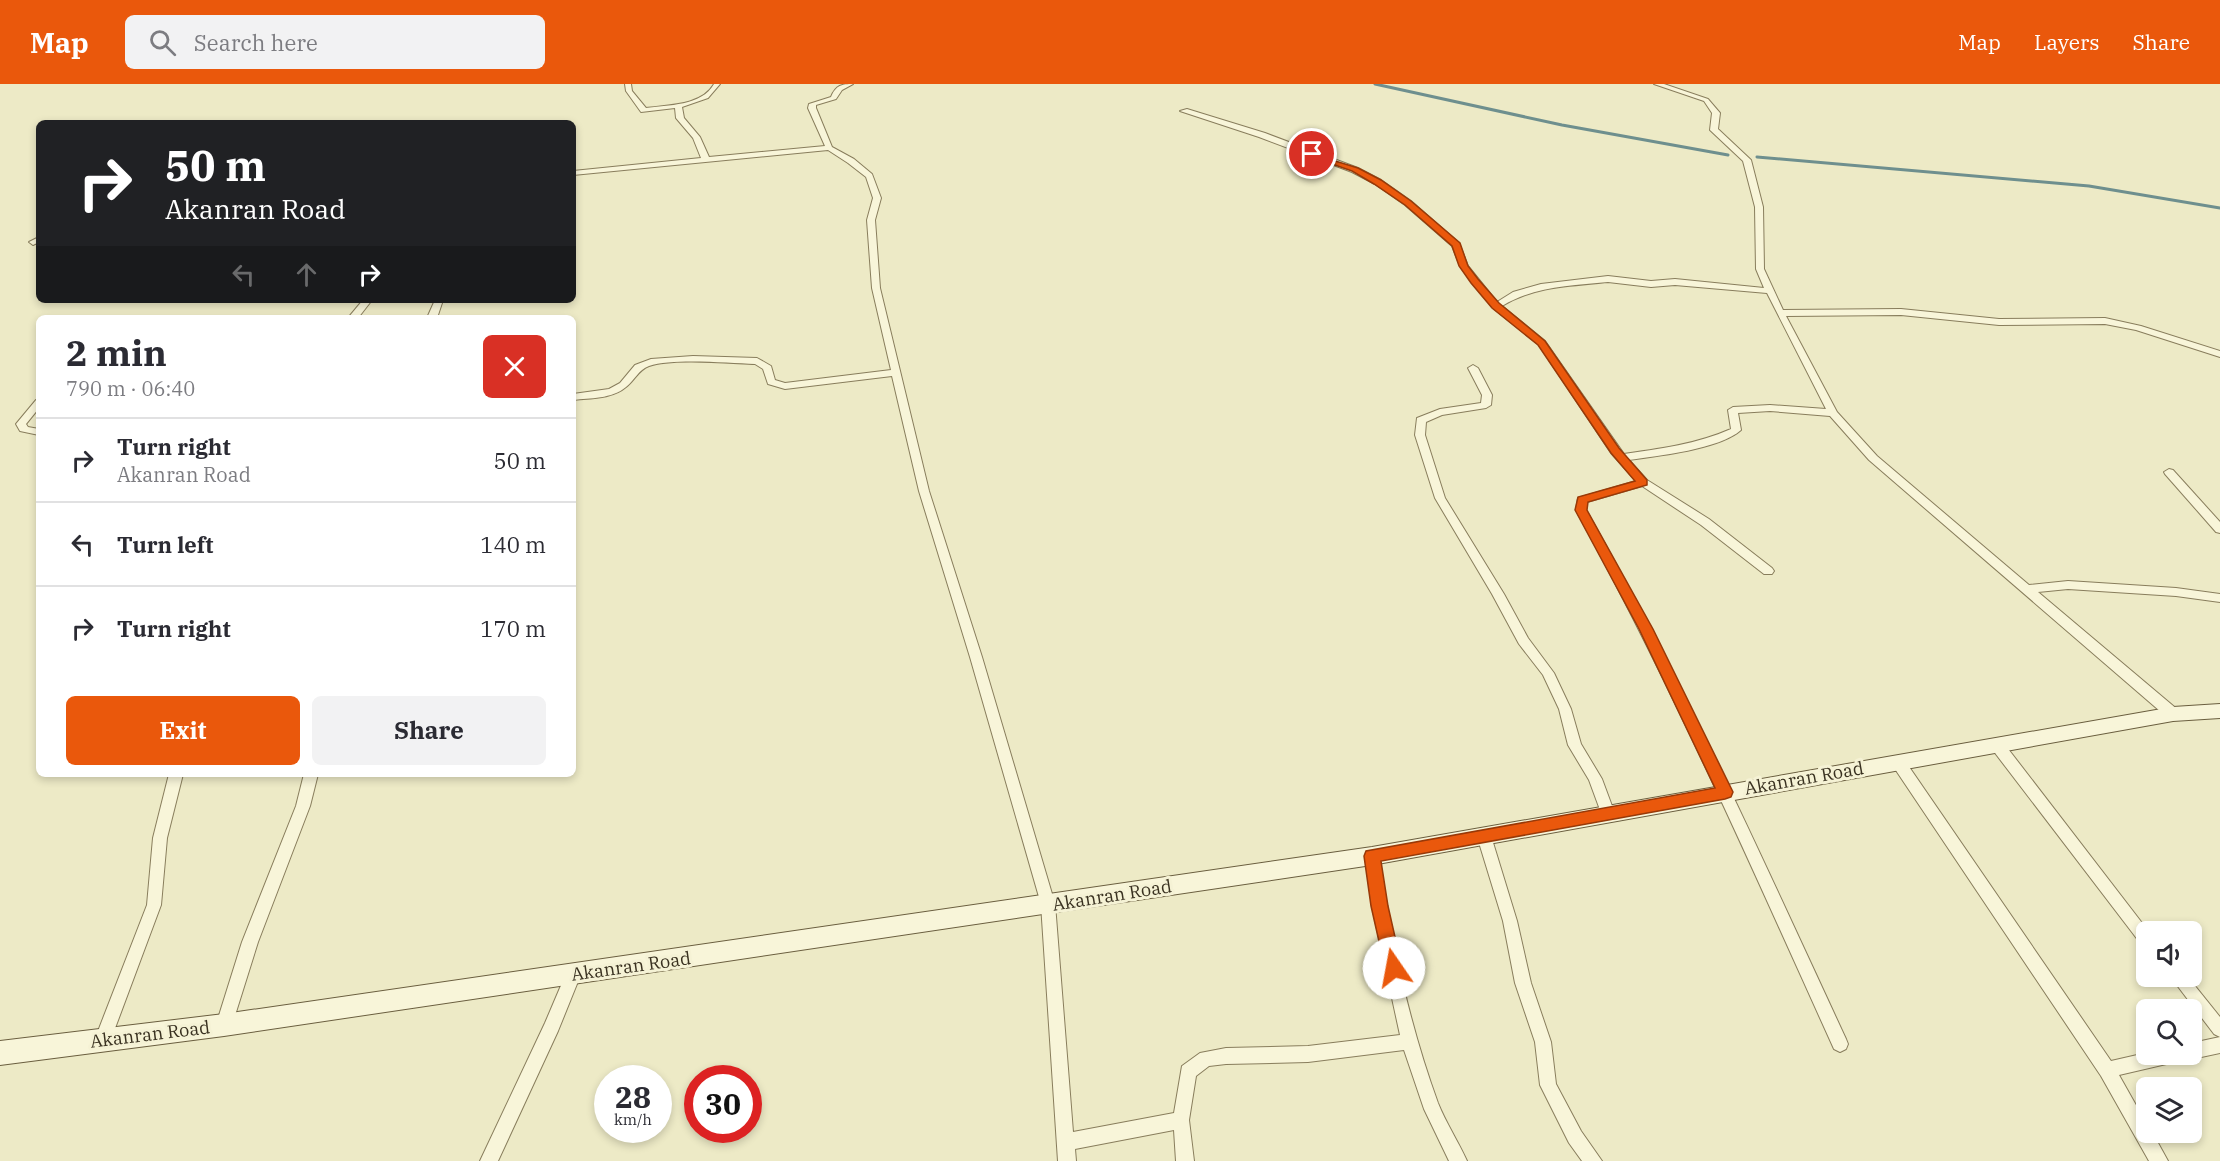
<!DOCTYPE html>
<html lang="en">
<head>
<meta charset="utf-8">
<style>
	body { margin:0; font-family:"IBM Plex Serif",serif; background:#f2f2f3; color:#2b2b33; height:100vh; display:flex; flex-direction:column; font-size:22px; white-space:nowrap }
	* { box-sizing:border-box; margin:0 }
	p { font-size:20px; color:#7c7c81 }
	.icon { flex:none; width:33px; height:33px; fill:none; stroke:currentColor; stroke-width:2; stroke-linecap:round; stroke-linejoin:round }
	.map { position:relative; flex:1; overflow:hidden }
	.drawer { position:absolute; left:36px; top:231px; width:540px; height:462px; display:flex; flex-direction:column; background:#fff; border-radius:9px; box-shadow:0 3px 9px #0003 }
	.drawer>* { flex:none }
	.banner { position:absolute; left:36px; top:36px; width:540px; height:183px; border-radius:9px; box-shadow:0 3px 9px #0003; background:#202124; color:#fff; overflow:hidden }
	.buttons { position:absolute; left:2136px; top:837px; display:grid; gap:12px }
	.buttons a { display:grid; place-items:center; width:66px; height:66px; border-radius:9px; background:#fff; box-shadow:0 3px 9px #0003; font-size:30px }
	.speed { position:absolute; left:594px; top:981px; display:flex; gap:12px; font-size:30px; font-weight:700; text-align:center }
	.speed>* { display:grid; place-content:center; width:78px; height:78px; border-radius:50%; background:#fff; box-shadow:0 3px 9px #0003; line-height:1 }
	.speed small { font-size:15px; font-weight:400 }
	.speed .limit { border:9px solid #d22; background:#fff; color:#111 }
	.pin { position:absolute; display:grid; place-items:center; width:51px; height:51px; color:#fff; margin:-26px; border:3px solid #fff; border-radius:50%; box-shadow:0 2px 6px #0007 }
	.me { position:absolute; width:66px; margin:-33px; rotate:348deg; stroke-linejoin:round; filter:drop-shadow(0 0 4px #0008) }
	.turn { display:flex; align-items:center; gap:21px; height:126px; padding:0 30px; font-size:27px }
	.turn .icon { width:78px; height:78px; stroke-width:2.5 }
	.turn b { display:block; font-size:42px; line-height:51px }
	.lanes { display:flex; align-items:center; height:57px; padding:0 30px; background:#0003; justify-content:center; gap:30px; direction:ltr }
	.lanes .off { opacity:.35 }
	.round { display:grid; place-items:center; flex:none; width:63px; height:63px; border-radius:9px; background:#f2f2f3 }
	.overview { display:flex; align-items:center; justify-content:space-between; height:102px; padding:0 30px }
	h1 { font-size:36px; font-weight:700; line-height:45px }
	.primary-button { display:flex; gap:12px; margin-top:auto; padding:12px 30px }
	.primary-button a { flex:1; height:69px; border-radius:9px; background:#ea580c; color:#fff; font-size:24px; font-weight:700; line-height:69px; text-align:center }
	.primary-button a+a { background:#f2f2f3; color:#2b2b33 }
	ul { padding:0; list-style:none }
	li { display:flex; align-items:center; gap:18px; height:84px; padding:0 30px; border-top:2px solid #e1e1e2 }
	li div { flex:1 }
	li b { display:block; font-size:22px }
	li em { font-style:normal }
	header { display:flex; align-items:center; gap:36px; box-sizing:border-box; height:84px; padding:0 30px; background:#ea580c; color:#fff }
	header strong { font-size:28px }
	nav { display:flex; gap:33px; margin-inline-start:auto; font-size:21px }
	.search { width:420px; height:54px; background:#f2f2f3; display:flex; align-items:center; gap:15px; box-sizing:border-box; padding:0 21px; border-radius:9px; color:#7c7c81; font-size:22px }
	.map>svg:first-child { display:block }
</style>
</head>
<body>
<header>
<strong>Map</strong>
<div class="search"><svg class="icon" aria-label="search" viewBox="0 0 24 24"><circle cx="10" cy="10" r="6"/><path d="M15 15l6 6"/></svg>Search here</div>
<nav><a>Map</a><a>Layers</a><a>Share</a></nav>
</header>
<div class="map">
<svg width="2220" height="1077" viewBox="0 0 2220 1077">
	<rect width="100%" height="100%" fill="#edeac6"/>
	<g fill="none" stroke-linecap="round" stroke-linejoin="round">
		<g stroke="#6e8f8e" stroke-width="3">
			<polyline points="1375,0 1562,41 1728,71"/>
			<polyline points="1757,73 2089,102 2220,124"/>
		</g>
		<defs>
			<g id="street">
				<path d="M625 0H631L632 7 646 24C667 21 702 22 714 0H720L708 14 682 23 684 34 700 53 709 73 825 62 808 24 809 20 831 13C836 1 842 0 853 0L842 6 836 15 816 21V24L832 63 854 75 872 90 881 114 875 136 880 204 929 407 982 573 1055 820 1073 1048 1174 1029 1182 982 1200 969 1226 964 1308 962 1400 951 1372 822 1365 772 1367 768 1372 766 1377 768 1379 772C1391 855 1409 940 1438 1019 1446 1039 1458 1057 1467 1077H1449L1424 1025 1404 966 1308 978 1226 980 1209 982 1196 992 1189 1036 1194 1077H1176L1174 1046 1075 1065 1076 1077H1058L1041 820 970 573 919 407 892 292 785 305 768 300 763 285 755 280C728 279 673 274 649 282 638 286 635 296 626 303 612 315 590 314 573 316V310L609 305 620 299 635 281 651 275 693 272 757 274 771 282 775 296 785 299 891 286 872 204 867 136 873 114 866 93 848 79 828 66 573 91V87L701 74 693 54 676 34 675 24 641 28 626 7Z"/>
				<path d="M1654 0H1664L1708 15 1720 29 1718 45 1751 76 1763 123 1764 185 1783 226 1901 225 1999 235 2105 234 2141 242 2220 267V273L2136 246 2105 240 1999 241 1901 231 1786 232 1837 328 1877 372 2029 501 2068 497 2176 504 2220 510V518L2176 512 2068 505 2038 508 2178 626 2179 630 2178 634H2168L1869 376 1830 332 1770 327 1738 329 1741 346C1720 365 1658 372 1629 376L1647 396 1709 435 1772 484 1774 487 1772 490H1764L1701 441 1642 402 1587 418 1586 426C1683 597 1763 776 1846 955L1848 960 1846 965 1840 968 1834 965C1752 784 1672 601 1576 426L1578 414 1636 397 1611 369 1539 261 1493 224 1460 182 1452 162 1405 121 1375 100 1352 88 1259 53 1180 27 1187 25 1265 49 1358 84 1381 96 1411 117 1459 159 1468 182 1497 218 1513 208 1541 200 1608 192 1651 197 1675 195 1764 204 1756 185 1755 123 1743 77 1710 46 1712 29 1704 17ZM1608 198 1651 203 1675 201 1767 209 1826 325 1770 321 1733 323 1728 326 1731 345C1697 360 1660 365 1624 370L1545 257 1502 222C1535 202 1570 202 1608 198Z"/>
				<polygon points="39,153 39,158 33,161 29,158"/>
				<polygon points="363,216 372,216 358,234 348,234"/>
				<polygon points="435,216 443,216 437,234 427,234"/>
				<polygon points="1473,281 1478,284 1492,311 1491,321 1486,324 1442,331 1426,338 1425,351 1445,414 1504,510 1528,554 1554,589 1571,625 1581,660 1602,695 1615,730 1613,734 1608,736 1603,734 1589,696 1568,661 1559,625 1543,591 1519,560 1492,510 1435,414 1415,351 1417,334 1440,325 1481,319 1482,311 1468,284"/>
				<polygon points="39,315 39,324 26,340 28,343 39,345 39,351 20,347 16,340 36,316"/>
				<polygon points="2169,385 2173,386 2220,438 2220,449 2216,448 2165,390 2164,388"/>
				<polygon points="1997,656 2002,657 2149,848 2146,848 2146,862 2141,860 1992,665 1990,661 1992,657"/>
				<polygon points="1898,673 1903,674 2111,977 2146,969 2146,970 2183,970 2181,976 2175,978 2119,991 2146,1039 2146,1048 2152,1048 2168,1077 2149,1077 2101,992 1893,682 1891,678 1893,674"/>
				<polygon points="169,690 183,690 167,754 161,821 111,955 109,960 103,963 97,960 95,955 147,821 153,754"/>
				<polygon points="304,690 318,690 310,722 258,858 232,941 230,946 224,949 218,946 216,941 242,858 296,722"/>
				<polygon points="1484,746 1489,748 1491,752 1517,837 1531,899 1551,958 1556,1000 1581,1047 1602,1077 1582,1077 1569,1059 1540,1001 1535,958 1515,899 1503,837 1477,752 1479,748"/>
				<polygon points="573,883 578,885 581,890 558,947 498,1077 480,1077 545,939 568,885"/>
				<polygon points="2170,892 2187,892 2220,933 2220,953 2214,950"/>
				<polygon points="2220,953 2220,969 2192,975 2186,973 2185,970 2192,970 2192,959"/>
			</g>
			<polygon id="secondary" points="2220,620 2220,634 2173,637 1372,781 224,952 0,981 0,957 224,930 1372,763 2173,623"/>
		</defs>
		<use href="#street" stroke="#887d5c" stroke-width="2"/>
		<use href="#secondary" stroke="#6a5e3f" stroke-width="2"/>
		<use href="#street" fill="#f8f5d9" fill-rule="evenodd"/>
		<use href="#secondary" fill="#f8f5d9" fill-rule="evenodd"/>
	</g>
	<polygon fill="#ea580c" stroke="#983908" stroke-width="1.5" points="1309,69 1358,84 1381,96 1411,117 1460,159 1468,182 1478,195 1499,219 1545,257 1619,364 1647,396 1647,401 1588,418 1587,426 1653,545 1733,708 1731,713 1725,715 1381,777 1388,822 1402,884 1400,890 1394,892 1387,890 1385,884 1371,822 1364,772 1366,767 1715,704 1639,545 1575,426 1578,413 1635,397 1611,369 1538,261 1492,224 1471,199 1459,182 1452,162 1405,121 1374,100 1352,87 1309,72"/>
	<g text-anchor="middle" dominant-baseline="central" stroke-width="6" stroke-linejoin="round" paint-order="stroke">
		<g font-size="18" fill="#393120" stroke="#f5f2d5">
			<text transform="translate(1804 694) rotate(-10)">Akanran Road</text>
			<text transform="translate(1112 811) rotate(-9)">Akanran Road</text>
			<text transform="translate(631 882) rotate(-8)">Akanran Road</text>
			<text transform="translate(150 950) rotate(-7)">Akanran Road</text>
		</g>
	</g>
</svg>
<div class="buttons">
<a><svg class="icon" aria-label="sound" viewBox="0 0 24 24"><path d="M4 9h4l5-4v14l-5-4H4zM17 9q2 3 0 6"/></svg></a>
<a><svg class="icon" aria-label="search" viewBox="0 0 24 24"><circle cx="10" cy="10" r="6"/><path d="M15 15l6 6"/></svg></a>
<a><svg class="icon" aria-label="layers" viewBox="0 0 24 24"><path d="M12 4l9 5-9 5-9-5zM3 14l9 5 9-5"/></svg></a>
</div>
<div class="speed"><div>28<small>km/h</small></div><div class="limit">30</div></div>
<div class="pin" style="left:1312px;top:70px;background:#d93025"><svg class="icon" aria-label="arrive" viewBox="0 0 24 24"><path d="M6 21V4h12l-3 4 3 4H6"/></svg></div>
<svg class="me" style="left:1394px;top:884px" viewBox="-20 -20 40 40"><circle r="19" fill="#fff"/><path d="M0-13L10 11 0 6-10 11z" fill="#ea580c"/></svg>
<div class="banner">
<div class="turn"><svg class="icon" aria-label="right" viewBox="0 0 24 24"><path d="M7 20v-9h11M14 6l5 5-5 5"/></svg><div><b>50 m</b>Akanran Road</div></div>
<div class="lanes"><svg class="icon off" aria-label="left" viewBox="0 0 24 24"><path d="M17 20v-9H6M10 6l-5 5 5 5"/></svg><svg class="icon off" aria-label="ahead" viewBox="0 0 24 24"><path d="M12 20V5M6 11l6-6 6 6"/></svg><svg class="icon" aria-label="right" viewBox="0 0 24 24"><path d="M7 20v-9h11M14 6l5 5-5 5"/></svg></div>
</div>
<section class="drawer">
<div class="overview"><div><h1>2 min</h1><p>790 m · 06:40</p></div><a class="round" style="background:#d93025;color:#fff"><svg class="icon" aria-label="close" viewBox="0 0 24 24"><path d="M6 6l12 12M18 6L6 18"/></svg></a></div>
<ul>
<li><svg class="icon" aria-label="right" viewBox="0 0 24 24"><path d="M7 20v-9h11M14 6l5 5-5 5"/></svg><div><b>Turn right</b><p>Akanran Road</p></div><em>50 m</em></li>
<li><svg class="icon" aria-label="left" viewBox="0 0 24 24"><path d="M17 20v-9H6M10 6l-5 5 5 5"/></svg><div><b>Turn left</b></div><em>140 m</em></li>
<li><svg class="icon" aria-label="right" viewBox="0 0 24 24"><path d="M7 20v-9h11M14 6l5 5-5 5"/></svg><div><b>Turn right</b></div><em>170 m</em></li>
</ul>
<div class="primary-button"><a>Exit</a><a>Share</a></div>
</section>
</div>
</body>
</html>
